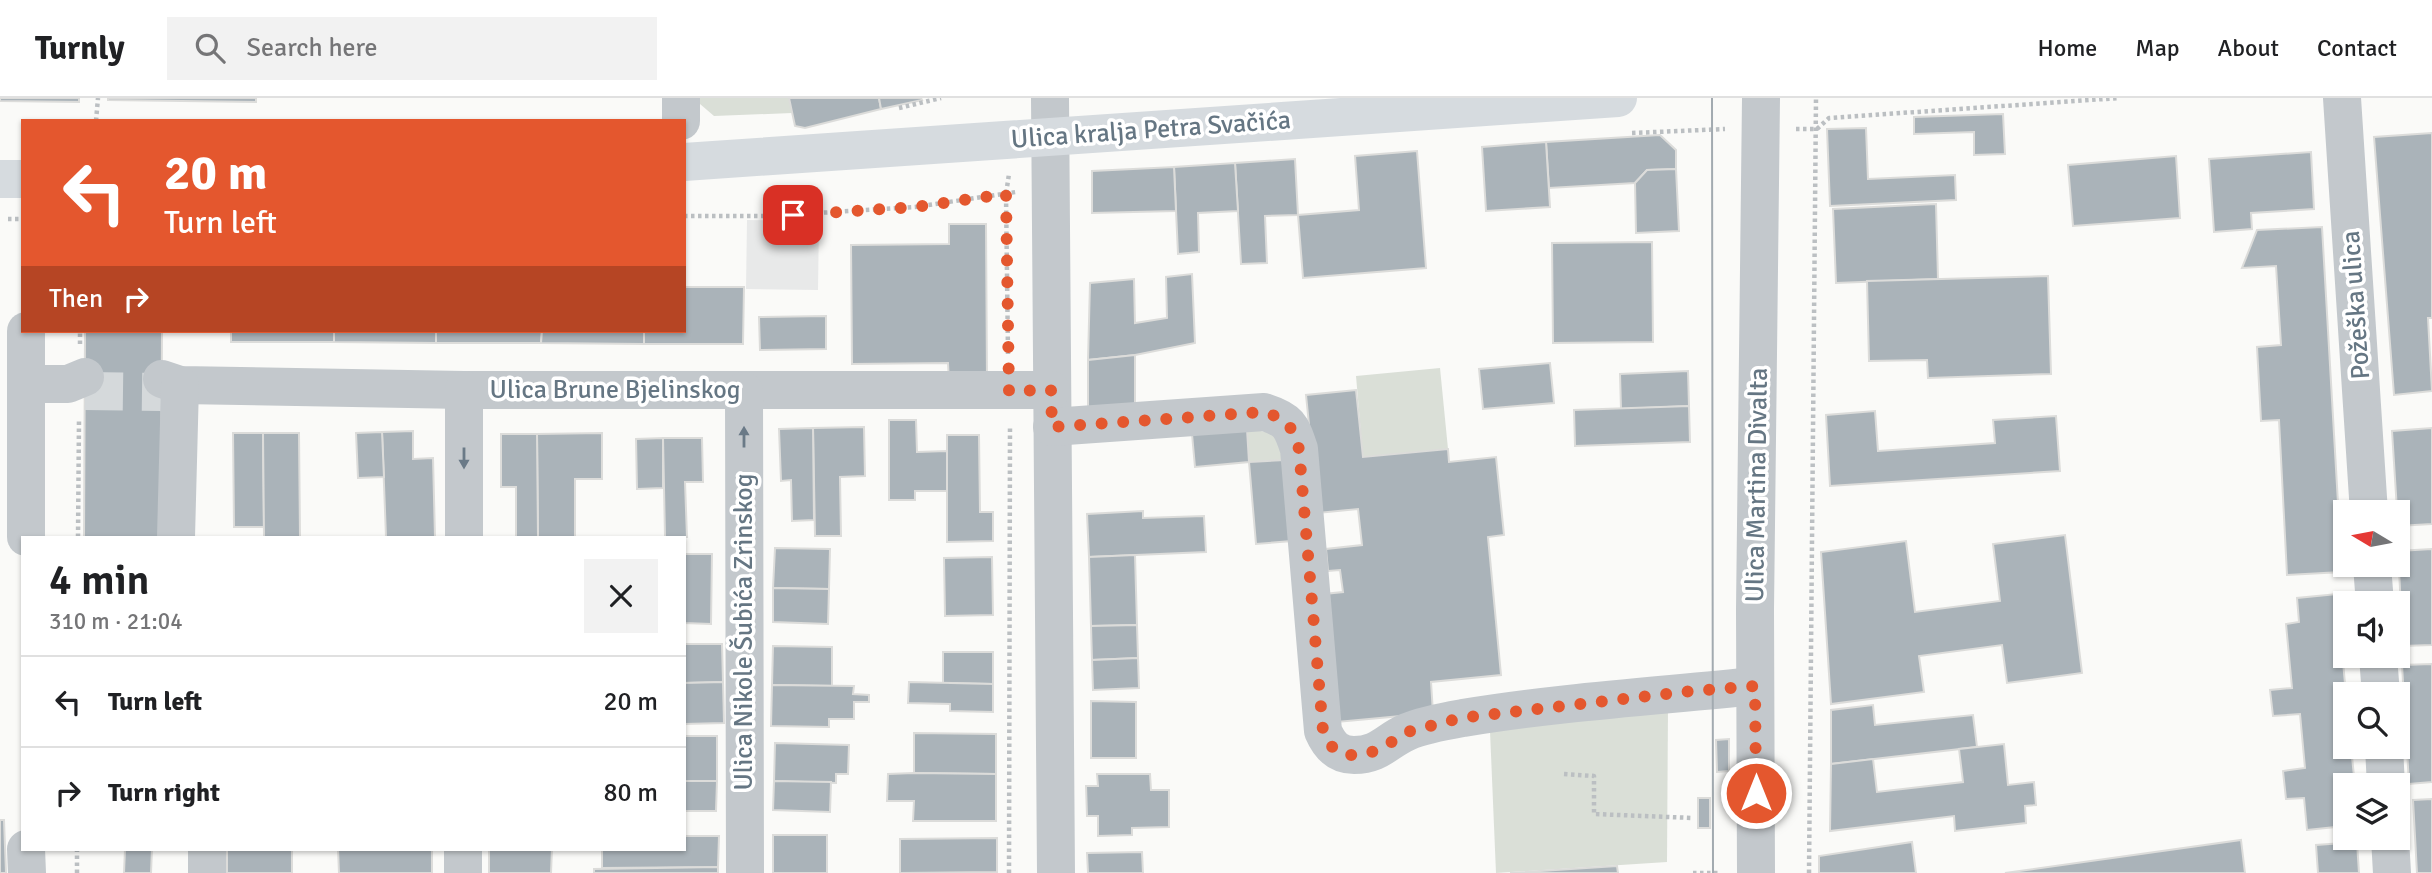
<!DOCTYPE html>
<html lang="en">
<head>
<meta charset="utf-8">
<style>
	body { margin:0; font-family:Signika,sans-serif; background:#f2f2f2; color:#202124; height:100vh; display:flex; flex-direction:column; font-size:26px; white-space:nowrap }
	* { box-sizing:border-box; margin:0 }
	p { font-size:23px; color:#757577 }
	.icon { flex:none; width:38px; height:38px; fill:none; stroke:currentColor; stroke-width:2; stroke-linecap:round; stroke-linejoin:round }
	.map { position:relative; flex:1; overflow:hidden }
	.panel { position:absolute; left:21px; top:438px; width:665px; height:315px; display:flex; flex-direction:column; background:#fff; border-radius:0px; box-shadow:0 2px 5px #0004 }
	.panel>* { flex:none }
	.top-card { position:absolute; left:21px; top:21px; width:665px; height:214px; border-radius:0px; box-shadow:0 2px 5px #0004; background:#e4572e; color:#fff; overflow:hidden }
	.needle { width:46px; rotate:280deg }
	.tools { position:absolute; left:2333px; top:402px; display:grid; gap:14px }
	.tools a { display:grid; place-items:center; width:77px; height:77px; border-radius:0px; background:#fff; box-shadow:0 2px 5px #0004; font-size:35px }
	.pin { position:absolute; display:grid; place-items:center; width:60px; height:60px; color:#fff; margin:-30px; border-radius:14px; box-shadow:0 4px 10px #0006 }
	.me { position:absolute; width:77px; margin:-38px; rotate:0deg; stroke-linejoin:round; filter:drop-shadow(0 0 5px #0008) }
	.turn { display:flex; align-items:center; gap:24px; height:147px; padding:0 28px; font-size:32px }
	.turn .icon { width:91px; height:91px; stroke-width:2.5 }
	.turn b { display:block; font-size:49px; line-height:60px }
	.then { display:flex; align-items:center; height:66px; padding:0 28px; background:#0003; gap:14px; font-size:26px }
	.round { display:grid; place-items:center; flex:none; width:74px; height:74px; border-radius:0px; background:#f2f2f2 }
	.overview { display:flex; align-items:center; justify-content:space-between; height:119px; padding:0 28px }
	h1 { font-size:42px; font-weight:600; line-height:52px }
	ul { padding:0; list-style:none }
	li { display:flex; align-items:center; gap:21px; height:91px; padding:0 28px; border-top:2px solid #e0e0e0 }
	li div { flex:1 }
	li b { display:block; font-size:26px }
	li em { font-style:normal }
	header { display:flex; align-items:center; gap:42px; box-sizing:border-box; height:98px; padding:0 35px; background:#fff; border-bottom:2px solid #e0e0e0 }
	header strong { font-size:33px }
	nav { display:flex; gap:38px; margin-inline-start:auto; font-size:24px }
	.search { width:490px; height:63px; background:#f2f2f2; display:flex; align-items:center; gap:18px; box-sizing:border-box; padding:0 24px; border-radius:0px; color:#757577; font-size:26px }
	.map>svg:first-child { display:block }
</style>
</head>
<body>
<header>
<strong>Turnly</strong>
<div class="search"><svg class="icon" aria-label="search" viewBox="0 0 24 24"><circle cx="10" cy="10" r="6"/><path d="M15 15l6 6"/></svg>Search here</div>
<nav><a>Home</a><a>Map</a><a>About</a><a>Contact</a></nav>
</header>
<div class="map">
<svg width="2432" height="775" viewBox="0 0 2432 775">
	<rect width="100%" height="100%" fill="#fafaf8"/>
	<polygon fill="#e8e9e9" points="747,122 819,123 818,192 746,191"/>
	<g fill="#dadfd7">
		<polygon points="693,0 789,0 792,15 714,18"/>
		<polygon points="1440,270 1448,351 1363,359 1356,278"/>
		<polygon points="1247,331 1273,335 1285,362 1249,364"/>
		<polygon points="1668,611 1667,764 1496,775 1490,633"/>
	</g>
	<g fill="#aab3b9" stroke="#dcdcda" stroke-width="2">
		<polygon points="0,0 79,0 79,4 0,3"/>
		<polygon points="108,0 256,0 256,4 108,2"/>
		<polygon points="789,0 879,0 881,11 805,30 795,28"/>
		<polygon points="879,0 921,0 922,2 881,11"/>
		<polygon points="2003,16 2005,56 1974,57 1974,34 1914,36 1914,19"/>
		<polygon points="1866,30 1868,81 1955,77 1956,102 1830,108 1827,31"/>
		<polygon points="2432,35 2432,220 2428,220 2432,293 2394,297 2374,39"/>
		<polygon points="1660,37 1676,52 1676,71 1647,72 1635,85 1549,90 1546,44"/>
		<polygon points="1546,44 1550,109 1486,113 1482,49"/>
		<polygon points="1417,53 1426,170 1303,180 1298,117 1359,112 1355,58"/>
		<polygon points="2311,54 2314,111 2251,115 2252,131 2214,134 2209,61"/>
		<polygon points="2176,58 2180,120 2073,128 2068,67"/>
		<polygon points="1295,61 1298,117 1265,118 1267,165 1241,166 1235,65"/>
		<polygon points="1235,65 1238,113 1198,115 1199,154 1178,156 1174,69"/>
		<polygon points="1174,69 1176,113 1092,115 1092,73"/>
		<polygon points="1676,71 1679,133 1636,135 1635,85 1647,72"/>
		<polygon points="1936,106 1938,181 1836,185 1833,111"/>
		<polygon points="949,126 986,126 987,284 949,284 948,265 852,266 851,147 949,146"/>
		<polygon points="2322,129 2342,474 2287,477 2279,322 2261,323 2257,249 2281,247 2276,168 2242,170 2257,132"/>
		<polygon points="1652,144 1653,244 1553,245 1552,145"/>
		<polygon points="1192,176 1195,245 1135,257 1088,262 1090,185 1134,181 1135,225 1167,220 1166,179"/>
		<polygon points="2048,178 2051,276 1928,280 1927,262 1869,263 1867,183"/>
		<polygon points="684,189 744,189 743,246 644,246 644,233 684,233"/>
		<polygon points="826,218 826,251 760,252 759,219"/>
		<polygon points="85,233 162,233 161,439 84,439"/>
		<rect x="231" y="233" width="103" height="11"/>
		<polygon points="334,233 436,233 436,245 334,244"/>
		<polygon points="436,233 542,233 541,245 436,245"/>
		<polygon points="542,233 644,233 644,246 541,245"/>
		<polygon points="1135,257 1135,312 1088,319 1088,262"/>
		<polygon points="1550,265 1554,305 1483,311 1479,271"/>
		<polygon points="1688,273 1689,308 1621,311 1620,276"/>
		<polygon points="1356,292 1363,359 1448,351 1449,364 1496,359 1504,437 1488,439 1501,577 1431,584 1433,615 1337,624 1324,496 1343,494 1340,472 1328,473 1326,451 1362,447 1358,411 1318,415 1306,297"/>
		<polygon points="1689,308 1690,344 1575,348 1574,312"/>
		<polygon points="1875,313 1878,353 1995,345 1993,322 2056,318 2060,373 1830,388 1826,317"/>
		<polygon points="889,322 916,322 917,354 947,353 947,393 915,393 915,402 889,402"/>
		<polygon points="864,329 865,378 840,379 841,438 815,438 813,330"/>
		<polygon points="813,330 814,422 792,423 791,382 781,383 779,331"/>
		<polygon points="2432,330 2432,426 2398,428 2392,333"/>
		<polygon points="1247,331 1249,364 1195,369 1192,336"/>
		<polygon points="413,333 413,361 433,360 435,439 386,439 382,334"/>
		<polygon points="382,334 384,379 358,380 356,335"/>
		<polygon points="233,335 263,335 264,429 234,429"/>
		<polygon points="263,335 299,335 300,439 264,439"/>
		<polygon points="602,335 602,381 575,381 575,439 538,439 537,336"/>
		<polygon points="501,336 537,336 538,439 516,439 516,389 501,389"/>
		<polygon points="947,337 979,337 980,414 993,414 993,443 947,444"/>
		<polygon points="663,340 663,390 637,391 636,341"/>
		<polygon points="663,340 702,340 703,384 685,384 687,439 665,439"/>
		<polygon points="1285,362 1292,443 1256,446 1249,364"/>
		<polygon points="1143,413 1143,420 1204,418 1206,454 1089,459 1087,416"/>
		<polygon points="2065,437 2082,575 2007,585 2002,547 1919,558 1924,594 1831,606 1821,454 1906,443 1915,514 2000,503 1993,446"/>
		<polygon points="775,450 830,451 829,491 773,490"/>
		<polygon points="2432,451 2432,547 2403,548 2398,453"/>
		<polygon points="684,456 712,456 711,526 684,525"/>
		<polygon points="1135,457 1137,527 1091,528 1089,459"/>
		<polygon points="992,459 993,517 945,518 944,460"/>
		<polygon points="773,490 829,491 828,526 773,524"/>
		<polygon points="2337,496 2346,597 2345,649 2351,649 2355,688 2345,688 2345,728 2307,732 2304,700 2286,701 2283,673 2305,670 2300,616 2273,618 2270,592 2292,590 2286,526 2299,524 2297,500"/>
		<polygon points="1137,527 1138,560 1092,562 1091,528"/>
		<polygon points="684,546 722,546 723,584 684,585"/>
		<polygon points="773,548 832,549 832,588 772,587"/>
		<polygon points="943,554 993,554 993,586 943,585"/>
		<polygon points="1138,560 1139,590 1093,592 1092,562"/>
		<polygon points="2432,566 2432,684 2409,686 2402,567"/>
		<polygon points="723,584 724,625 684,626 684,585"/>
		<polygon points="909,584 993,586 993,614 950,613 950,606 908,605"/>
		<polygon points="772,587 854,588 853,596 869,597 869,604 854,604 854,621 829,621 829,629 771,628"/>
		<polygon points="1091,603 1136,604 1136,660 1091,660"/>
		<polygon points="1873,607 1875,627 1973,617 1977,649 1831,666 1831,612"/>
		<polygon points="914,635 996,636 996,676 914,675"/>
		<rect x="684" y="638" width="33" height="45"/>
		<polygon points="1729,641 1729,673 1717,674 1716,642"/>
		<polygon points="775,645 849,647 848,676 836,676 836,685 774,683"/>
		<polygon points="2004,646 2008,687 2034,684 2036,707 2025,708 2026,725 1955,733 1954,718 1830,733 1831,666 1873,661 1877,694 1963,684 1959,651"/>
		<polygon points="914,675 996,676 996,723 913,723 914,703 887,703 888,676"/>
		<polygon points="1097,676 1150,676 1151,692 1169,692 1169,729 1132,730 1132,737 1098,738 1098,718 1087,718 1086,688 1098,688"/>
		<polygon points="684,683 717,683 716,713 684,713"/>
		<polygon points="774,683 831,684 830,714 773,712"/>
		<rect x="1698" y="700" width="12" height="30"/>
		<polygon points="2432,701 2432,775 2417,775 2413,702"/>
		<polygon points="0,722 4,722 6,775 0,775"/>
		<rect x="773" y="737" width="54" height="38"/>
		<polygon points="684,738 719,738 718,769 602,770 602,751 684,751"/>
		<polygon points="997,740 997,774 900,775 900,741"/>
		<polygon points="2241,742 2245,775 2005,775"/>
		<polygon points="1912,744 1916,775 1819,775 1819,758"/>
		<polygon points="2357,744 2359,775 2318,775 2316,747"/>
		<polygon points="125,751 152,751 151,775 124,775"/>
		<rect x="227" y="751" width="65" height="24"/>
		<polygon points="338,751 432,751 432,775 339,775"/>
		<polygon points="489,751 552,751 551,775 489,775"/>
		<polygon points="1142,754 1143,775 1088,775 1087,755"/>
		<polygon points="1617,768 1618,775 1510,775"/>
		<polygon points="718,769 718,775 594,775 594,771"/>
	</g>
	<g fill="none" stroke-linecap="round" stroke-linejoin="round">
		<polyline stroke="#d5d9db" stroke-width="38" stroke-dasharray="38 19" stroke-linecap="butt" points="85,293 162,294"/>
		<g stroke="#bbbfc2" stroke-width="4.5" stroke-dasharray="3.5 3.5" stroke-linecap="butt">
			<polyline points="899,10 941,0"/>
			<polyline points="96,23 98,0"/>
			<polyline points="1796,31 1817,31 1829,20 2119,0"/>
			<polyline points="1632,35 1725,31"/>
			<polyline points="684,118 769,118 915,109 1016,94"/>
			<polyline points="8,121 23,121"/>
			<polyline points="80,246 80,233"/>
			<polyline points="1008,256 1006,96 1009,76"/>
			<polyline points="78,439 79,321"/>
			<polyline points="1564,676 1594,678 1594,716 1693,720"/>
			<polyline points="77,775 77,751"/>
			<polyline points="1009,775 1010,328"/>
			<polyline points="1693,775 1720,775"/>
			<polyline points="1809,775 1816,0"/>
		</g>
		<g stroke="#c3c8cc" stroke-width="38">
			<polyline points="1050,0 1056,775"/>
			<polyline points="2342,0 2369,415"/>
			<polyline points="681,23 681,0"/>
			<polyline points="162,281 180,287 464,292 1051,292"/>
			<polyline points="26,286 68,286 85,279"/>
			<polyline points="744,293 745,775"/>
			<path d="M1052 329 1264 314C1289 322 1291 327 1299 351L1323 633C1329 647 1337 657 1354 657 1380 657 1386 643 1407 634 1423 627 1446 623 1463 620 1560 604 1658 598 1755 588"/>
			<polyline points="26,439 26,233"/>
			<polyline points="176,439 180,287"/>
			<polyline points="464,439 464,292"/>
			<polyline points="2372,467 2375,506"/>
			<polyline points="2378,558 2381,597"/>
			<polyline points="2384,649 2386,688"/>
			<polyline points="2390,740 2392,775"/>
			<polyline points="26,751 27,775"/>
			<polyline points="207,751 207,775"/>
			<polyline points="463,775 463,751"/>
			<polyline points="1756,775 1755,512 1761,0"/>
		</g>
		<g stroke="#d6dbdf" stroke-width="38">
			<polyline points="684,64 1618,0"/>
			<polyline points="0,81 23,81"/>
		</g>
		<polyline stroke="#a2aab0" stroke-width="2" points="1712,0 1713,775"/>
	</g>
	<defs><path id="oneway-solid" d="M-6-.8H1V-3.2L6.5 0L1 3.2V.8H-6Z" transform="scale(1.75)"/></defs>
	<g fill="#6a7a87">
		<use href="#oneway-solid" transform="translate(744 339) rotate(-90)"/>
		<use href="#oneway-solid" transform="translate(464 360) rotate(90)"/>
	</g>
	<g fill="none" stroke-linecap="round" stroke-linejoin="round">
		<path stroke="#e4572e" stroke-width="12" stroke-dasharray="0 21.6" d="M793 117 915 109 1006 96 1009 293 1051 292 1052 329 1264 314C1289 322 1291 327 1299 351L1323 633 1334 652 1351 657 1367 656 1384 649 1407 634 1461 620 1692 593 1755 588 1756 695"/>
	</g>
	<g text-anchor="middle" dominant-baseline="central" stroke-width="7" stroke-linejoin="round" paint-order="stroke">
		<g font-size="26" fill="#657683" stroke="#fff">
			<text transform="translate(1151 32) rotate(-4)">Ulica kralja Petra Svačića</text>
			<text transform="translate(2356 207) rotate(-94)">Požeška ulica</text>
			<text x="615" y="292">Ulica Brune Bjelinskog</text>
			<text transform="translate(1757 387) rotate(-89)">Ulica Martina Divalta</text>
			<text transform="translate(744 534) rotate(-90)">Ulica Nikole Šubića Zrinskog</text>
		</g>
	</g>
</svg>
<div class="tools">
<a><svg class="needle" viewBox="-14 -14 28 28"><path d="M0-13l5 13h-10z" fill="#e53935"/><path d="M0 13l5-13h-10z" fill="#757577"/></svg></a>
<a><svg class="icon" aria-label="sound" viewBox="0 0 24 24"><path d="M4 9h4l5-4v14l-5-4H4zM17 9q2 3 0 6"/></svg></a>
<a><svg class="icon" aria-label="search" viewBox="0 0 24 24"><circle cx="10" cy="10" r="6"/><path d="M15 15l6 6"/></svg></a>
<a><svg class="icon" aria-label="layers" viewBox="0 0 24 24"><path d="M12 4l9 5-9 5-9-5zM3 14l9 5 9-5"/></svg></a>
</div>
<div class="pin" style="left:793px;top:117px;background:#d93025"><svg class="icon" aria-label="arrive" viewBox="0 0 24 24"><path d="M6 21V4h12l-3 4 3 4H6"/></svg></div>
<svg class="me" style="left:1756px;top:695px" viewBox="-20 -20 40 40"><circle r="17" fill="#e4572e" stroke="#fff" stroke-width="3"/><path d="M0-11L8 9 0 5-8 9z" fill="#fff"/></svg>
<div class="top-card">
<div class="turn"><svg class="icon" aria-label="left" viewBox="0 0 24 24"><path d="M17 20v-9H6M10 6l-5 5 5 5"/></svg><div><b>20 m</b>Turn left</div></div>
<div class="then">Then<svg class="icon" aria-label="right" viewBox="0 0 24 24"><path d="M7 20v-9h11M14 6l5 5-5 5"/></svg></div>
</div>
<section class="panel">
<div class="overview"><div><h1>4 min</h1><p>310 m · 21:04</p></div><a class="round"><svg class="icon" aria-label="close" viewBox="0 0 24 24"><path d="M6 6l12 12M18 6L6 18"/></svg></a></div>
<ul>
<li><svg class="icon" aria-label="left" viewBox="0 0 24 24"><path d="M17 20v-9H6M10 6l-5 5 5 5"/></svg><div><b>Turn left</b></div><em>20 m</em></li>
<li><svg class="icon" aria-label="right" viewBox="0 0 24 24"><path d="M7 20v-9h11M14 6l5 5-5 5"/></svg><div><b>Turn right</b></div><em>80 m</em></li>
</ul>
</section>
</div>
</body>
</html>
